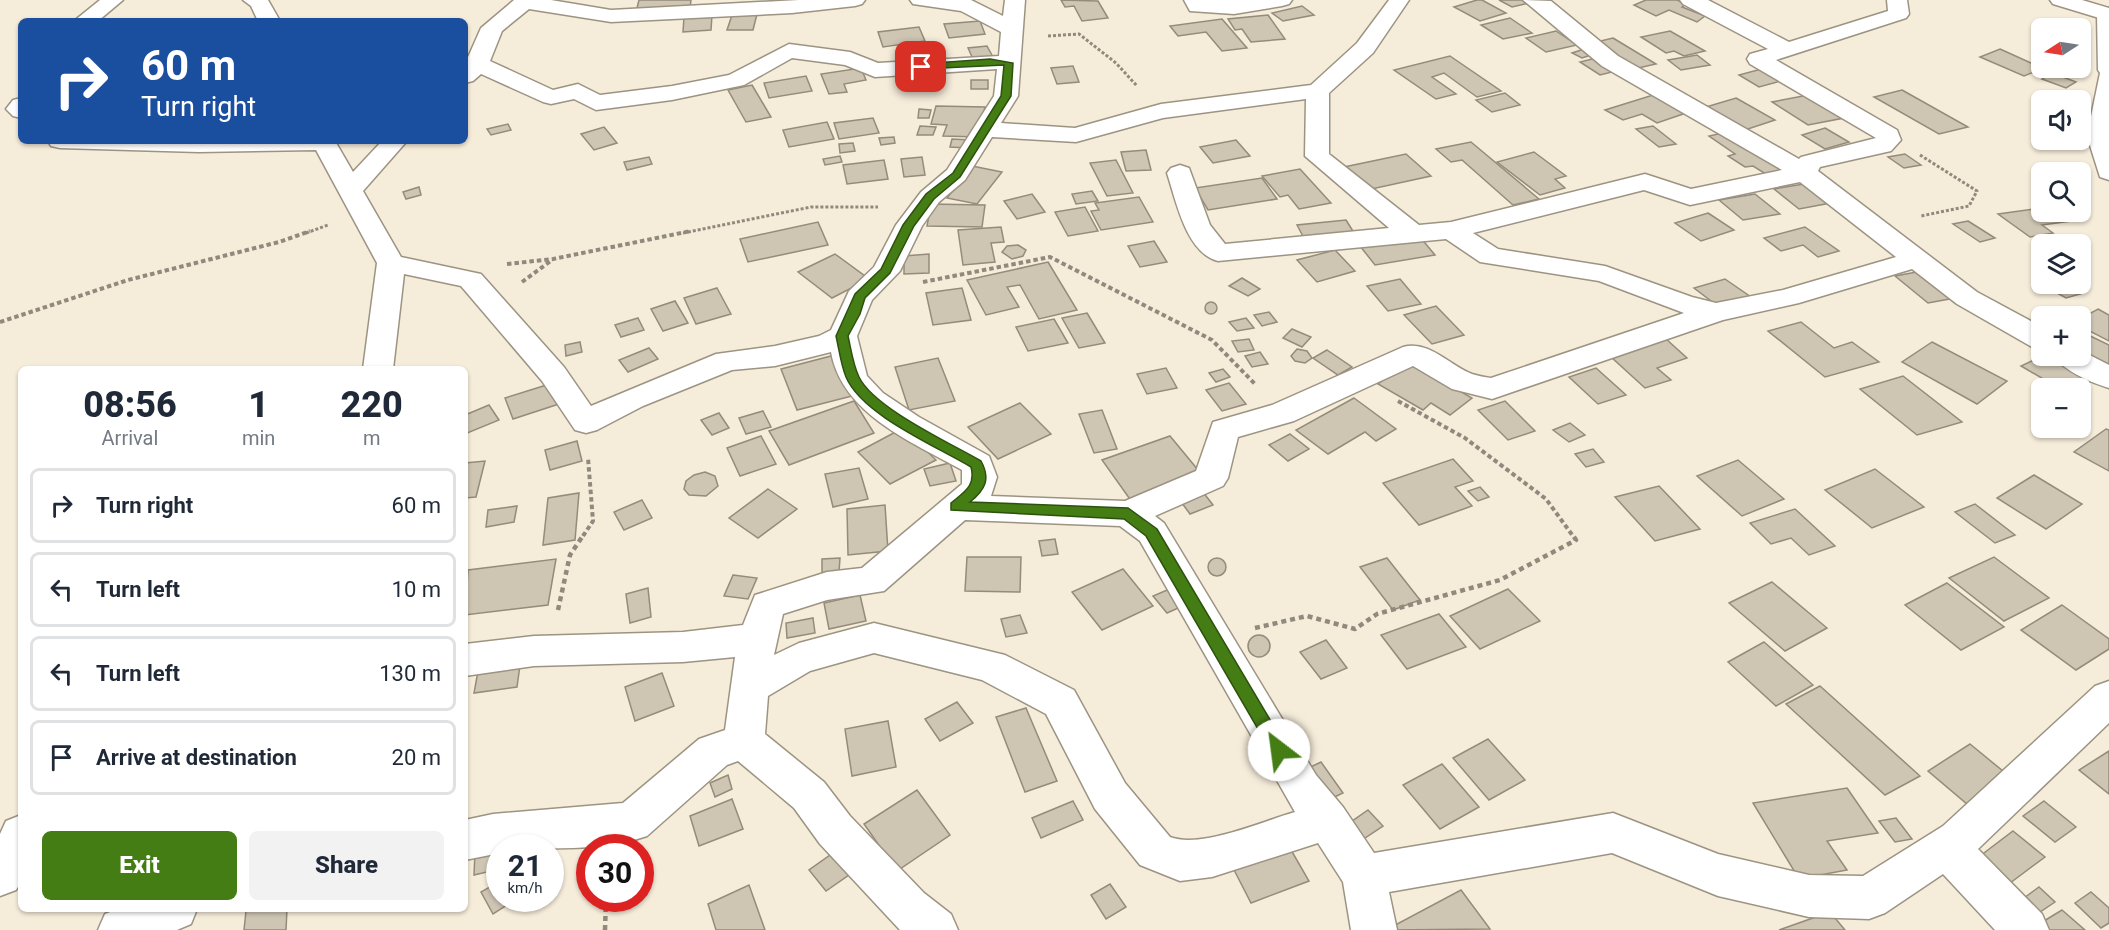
<!DOCTYPE html>
<html lang="en">
<head>
<meta charset="utf-8">
<style>
	body { margin:0; font-family:Roboto,sans-serif; background:#f2f2f3; color:#1f2937; height:100vh; display:flex; flex-direction:column; font-size:22px; white-space:nowrap }
	* { box-sizing:border-box; margin:0 }
	p { font-size:20px; color:#747a83 }
	.icon { flex:none; width:33px; height:33px; fill:none; stroke:currentColor; stroke-width:2; stroke-linecap:round; stroke-linejoin:round }
	.map { position:relative; flex:1; overflow:hidden }
	.drawer { position:absolute; left:18px; top:366px; width:450px; height:546px; display:flex; flex-direction:column; background:#fff; border-radius:9px; box-shadow:0 2px 4px #0004 }
	.drawer>* { flex:none }
	.hud { position:absolute; left:18px; top:18px; width:450px; height:126px; border-radius:9px; box-shadow:0 2px 4px #0004; background:#1a4fa0; color:#fff; overflow:hidden }
	.needle { width:39px; rotate:258deg }
	.buttons { position:absolute; left:2031px; top:18px; display:grid; gap:12px }
	.buttons a { display:grid; place-items:center; width:60px; height:60px; border-radius:9px; background:#fff; box-shadow:0 2px 4px #0004; font-size:30px }
	.speed { position:absolute; left:486px; top:834px; display:flex; gap:12px; font-size:30px; font-weight:700; text-align:center }
	.speed>* { display:grid; place-content:center; width:78px; height:78px; border-radius:50%; background:#fff; box-shadow:0 2px 4px #0004; line-height:1 }
	.speed small { font-size:15px; font-weight:400 }
	.speed .limit { border:9px solid #d22; background:#fff; color:#111 }
	.pin { position:absolute; display:grid; place-items:center; width:51px; height:51px; color:#fff; margin:-26px; border-radius:12px; box-shadow:0 3px 9px #0006 }
	.me { position:absolute; width:66px; margin:-33px; rotate:330deg; stroke-linejoin:round; filter:drop-shadow(0 0 4px #0008) }
	.turn { display:flex; align-items:center; gap:21px; height:126px; padding:0 24px; font-size:27px }
	.turn .icon { width:78px; height:78px; stroke-width:2.5 }
	.turn b { display:block; font-size:42px; line-height:51px }
	.eta { display:flex; justify-content:space-evenly; align-items:center; height:102px; text-align:center }
	.eta b { font-size:36px; font-weight:800; line-height:42px }
	.action { display:flex; gap:12px; margin-top:auto; padding:12px 24px }
	.action a { flex:1; height:69px; border-radius:9px; background:#457d15; color:#fff; font-size:24px; font-weight:800; line-height:69px; text-align:center }
	.action a+a { background:#f2f2f3; color:#1f2937 }
	ul { padding:0; list-style:none }
	li { display:flex; align-items:center; gap:18px; height:75px; margin:0 12px 9px; padding:0 12px; border:3px solid #e0e1e3; border-radius:9px }
	li div { flex:1 }
	li b { display:block; font-size:22px }
	li em { font-style:normal }
	.map>svg:first-child { display:block }
</style>
</head>
<body>
<div class="map">
<svg width="2109" height="930" viewBox="0 0 2109 930">
	<rect width="100%" height="100%" fill="#f6ecda"/>
	<g fill="#cec5b3" stroke="#948b7a" stroke-width="1.5">
		<polygon points="639,0 691,0 690,8 636,12"/>
		<polygon points="1061,0 1098,1 1108,18 1082,21 1074,6 1065,7"/>
		<polygon points="1477,0 1482,0 1506,13 1480,21 1454,7"/>
		<polygon points="1499,0 1524,0 1529,3 1512,7"/>
		<polygon points="1646,0 1677,0 1686,4 1682,7 1705,16 1697,22 1669,10 1656,16 1634,5"/>
		<polygon points="1302,6 1314,15 1283,21 1272,13"/>
		<polygon points="757,14 753,30 727,30 732,15"/>
		<polygon points="712,15 711,30 683,32 684,17"/>
		<polygon points="1268,15 1285,39 1251,42 1242,29 1235,30 1228,19"/>
		<polygon points="1510,18 1532,33 1503,39 1481,25"/>
		<polygon points="1222,19 1247,48 1222,51 1206,32 1178,36 1170,26"/>
		<polygon points="980,21 985,34 949,38 944,24"/>
		<polygon points="919,27 925,41 883,47 878,32"/>
		<polygon points="1556,31 1577,45 1546,52 1526,38"/>
		<polygon points="1670,31 1705,51 1684,56 1674,51 1666,53 1641,37"/>
		<polygon points="1613,38 1656,64 1634,69 1592,43"/>
		<polygon points="987,46 993,57 973,59 968,48"/>
		<polygon points="1584,49 1594,54 1582,58 1572,53"/>
		<polygon points="2000,49 2042,68 2044,68 2024,76 1980,57"/>
		<polygon points="1697,55 1710,65 1681,70 1668,60"/>
		<polygon points="1450,56 1501,91 1477,97 1444,73 1432,77 1456,94 1436,99 1394,70"/>
		<polygon points="1596,58 1616,71 1600,75 1580,62"/>
		<polygon points="1073,66 1079,82 1057,84 1051,68"/>
		<polygon points="861,68 866,80 844,84 847,92 829,94 821,74"/>
		<polygon points="1765,68 1785,80 1759,87 1739,75"/>
		<polygon points="2052,73 2076,82 2066,88 2042,79"/>
		<polygon points="806,76 812,91 769,98 764,83"/>
		<rect x="971" y="80" width="17" height="9"/>
		<polygon points="752,85 771,117 746,122 728,90"/>
		<polygon points="1902,90 1968,127 1939,134 1874,97"/>
		<polygon points="1505,93 1520,105 1492,112 1476,100"/>
		<polygon points="1653,95 1686,113 1657,123 1642,114 1623,120 1605,110"/>
		<polygon points="1808,95 1844,118 1808,125 1772,102"/>
		<polygon points="1736,98 1775,120 1745,130 1706,107"/>
		<polygon points="936,106 985,107 979,137 943,136 947,125 931,124"/>
		<polygon points="919,109 931,110 929,118 918,118"/>
		<polygon points="873,118 879,133 839,139 834,123"/>
		<polygon points="827,122 834,139 789,147 783,130"/>
		<polygon points="508,124 511,130 491,135 487,129"/>
		<polygon points="920,126 936,127 933,135 917,135"/>
		<polygon points="1653,126 1676,144 1659,147 1636,129"/>
		<polygon points="604,127 617,143 594,150 581,134"/>
		<polygon points="1825,128 1849,142 1825,149 1802,135"/>
		<polygon points="1731,131 1791,171 1769,176 1753,166 1745,167 1728,156 1735,154 1709,136"/>
		<polygon points="894,137 895,143 881,145 879,138"/>
		<polygon points="952,139 970,140 967,148 950,147"/>
		<polygon points="1236,140 1250,156 1213,163 1200,147"/>
		<polygon points="1471,142 1539,199 1513,205 1462,160 1451,162 1436,149"/>
		<polygon points="853,143 855,151 840,153 839,144"/>
		<polygon points="1146,150 1151,170 1126,171 1121,152"/>
		<polygon points="1534,152 1566,176 1555,179 1565,188 1540,195 1497,162"/>
		<polygon points="1406,154 1431,176 1367,190 1344,167"/>
		<polygon points="1905,154 1921,165 1904,168 1888,157"/>
		<polygon points="840,156 842,162 825,165 823,159"/>
		<polygon points="649,157 652,164 627,170 624,162"/>
		<polygon points="922,157 925,175 904,177 901,159"/>
		<polygon points="884,160 888,179 847,184 843,165"/>
		<polygon points="1116,160 1133,193 1107,196 1090,163"/>
		<polygon points="972,166 1002,172 977,204 947,198"/>
		<polygon points="1300,169 1331,203 1299,209 1288,195 1280,197 1262,176"/>
		<polygon points="1262,178 1277,199 1208,210 1195,188"/>
		<polygon points="1810,183 1836,202 1799,209 1774,189"/>
		<polygon points="419,187 421,195 406,199 403,192"/>
		<polygon points="1092,191 1098,201 1076,204 1072,194"/>
		<polygon points="1032,194 1045,212 1017,219 1004,201"/>
		<polygon points="1755,194 1780,214 1743,220 1719,200"/>
		<polygon points="1139,197 1153,222 1101,230 1091,211 1099,210 1095,203"/>
		<polygon points="931,204 985,205 982,227 927,226"/>
		<polygon points="1085,207 1098,231 1068,236 1055,212"/>
		<polygon points="2042,208 2042,212 2075,212 2086,219 2042,225 2053,233 2030,237 1998,214"/>
		<polygon points="1708,213 1734,230 1701,241 1675,223"/>
		<polygon points="1346,220 1356,236 1306,242 1297,225"/>
		<polygon points="1968,221 1995,238 1980,242 1953,224"/>
		<polygon points="818,222 828,245 748,262 740,239"/>
		<polygon points="1001,227 1004,242 991,243 995,262 963,265 958,230"/>
		<polygon points="1805,227 1839,251 1818,257 1803,245 1781,251 1764,238"/>
		<polygon points="1420,237 1435,255 1375,265 1360,246"/>
		<polygon points="1154,241 1167,262 1140,267 1128,246"/>
		<polygon points="1018,245 1026,250 1023,256 1012,259 1002,252 1007,246"/>
		<polygon points="1335,250 1355,271 1317,282 1297,260"/>
		<polygon points="835,254 869,279 832,298 798,272"/>
		<polygon points="929,254 929,273 904,274 904,256"/>
		<polygon points="1048,262 1077,310 1039,319 1020,285 1007,287 1019,307 986,315 967,280"/>
		<polygon points="1922,271 1955,298 1928,303 1895,276"/>
		<polygon points="1242,278 1260,289 1248,296 1229,286"/>
		<polygon points="1400,279 1421,304 1388,311 1367,286"/>
		<polygon points="1725,279 1751,297 1719,307 1694,288"/>
		<polygon points="2056,284 2062,284 2080,294 2066,298 2046,287"/>
		<polygon points="717,288 731,314 696,324 684,298"/>
		<polygon points="962,288 971,320 933,325 926,293"/>
		<polygon points="675,301 688,323 663,331 651,309"/>
		<circle cx="1211" cy="308" r="6"/>
		<polygon points="1436,306 1464,335 1432,344 1404,315"/>
		<polygon points="2098,309 2109,315 2109,341 2080,326 2080,319"/>
		<polygon points="1269,312 1277,322 1262,326 1254,315"/>
		<polygon points="1087,313 1105,343 1079,348 1062,318"/>
		<polygon points="638,318 644,330 621,337 615,325"/>
		<polygon points="1246,318 1254,328 1237,331 1229,322"/>
		<polygon points="1054,319 1068,343 1028,351 1016,327"/>
		<polygon points="1801,322 1834,348 1852,342 1879,362 1825,377 1768,331"/>
		<polygon points="1292,329 1311,337 1302,347 1283,338"/>
		<polygon points="2080,331 2109,345 2109,368 2080,353"/>
		<polygon points="1249,339 1254,350 1238,352 1232,341"/>
		<polygon points="1666,339 1687,358 1657,368 1671,380 1645,388 1610,356"/>
		<polygon points="580,342 582,352 566,356 565,345"/>
		<polygon points="1932,342 2007,381 1977,404 1902,362"/>
		<polygon points="649,348 658,359 628,372 619,360"/>
		<polygon points="1297,349 1307,351 1312,358 1305,363 1295,361 1291,356"/>
		<polygon points="1327,350 1352,367 1338,375 1313,358"/>
		<polygon points="1260,352 1268,364 1252,367 1245,356"/>
		<polygon points="835,355 852,396 797,410 781,369"/>
		<polygon points="2042,356 2059,356 2098,378 2078,388 2059,388 2021,366"/>
		<polygon points="938,358 955,401 909,410 895,367"/>
		<polygon points="1408,361 1472,398 1450,415 1431,403 1423,410 1378,384"/>
		<polygon points="1166,368 1177,388 1147,394 1137,374"/>
		<polygon points="1596,368 1626,395 1598,404 1569,377"/>
		<polygon points="1223,369 1230,377 1216,382 1209,373"/>
		<polygon points="1903,376 1962,422 1917,435 1860,389"/>
		<polygon points="553,383 562,403 513,419 505,398"/>
		<polygon points="1229,383 1246,404 1222,411 1206,390"/>
		<polygon points="1354,398 1396,429 1376,441 1365,432 1328,454 1296,430"/>
		<polygon points="854,401 874,433 789,465 769,431"/>
		<polygon points="1505,401 1535,431 1508,440 1478,410"/>
		<polygon points="1020,403 1051,434 998,459 968,427"/>
		<polygon points="489,405 499,420 465,434 465,415"/>
		<polygon points="1102,410 1117,449 1094,453 1079,414"/>
		<polygon points="763,411 771,427 746,434 739,418"/>
		<polygon points="719,413 729,428 712,435 701,420"/>
		<polygon points="1570,423 1585,435 1569,442 1553,430"/>
		<polygon points="903,428 936,460 890,484 858,452"/>
		<polygon points="2106,429 2109,430 2109,471 2074,452"/>
		<polygon points="1290,434 1309,449 1288,461 1269,445"/>
		<polygon points="761,436 776,464 740,476 727,448"/>
		<polygon points="1170,436 1203,476 1132,502 1102,460"/>
		<polygon points="577,441 582,461 550,470 545,450"/>
		<polygon points="1593,449 1604,462 1586,467 1575,454"/>
		<polygon points="1453,459 1473,481 1455,487 1472,506 1419,525 1383,483"/>
		<polygon points="1738,460 1784,499 1742,516 1697,476"/>
		<polygon points="485,461 476,497 465,498 465,463"/>
		<polygon points="950,463 956,481 930,486 924,469"/>
		<polygon points="859,468 868,499 833,507 825,474"/>
		<polygon points="1875,469 1924,507 1872,528 1825,490"/>
		<polygon points="705,472 715,476 718,486 706,496 689,495 684,489 686,481 694,475"/>
		<polygon points="2034,475 2082,504 2046,529 1997,498"/>
		<polygon points="1659,486 1700,529 1655,541 1615,497"/>
		<polygon points="1199,487 1213,505 1190,514 1176,495"/>
		<polygon points="1480,487 1489,497 1478,501 1468,491"/>
		<polygon points="768,489 797,509 758,538 729,518"/>
		<polygon points="579,493 575,540 543,545 548,498"/>
		<polygon points="642,500 652,518 624,530 614,512"/>
		<polygon points="1975,504 2015,535 1995,543 1955,512"/>
		<polygon points="885,505 888,551 848,555 847,509"/>
		<polygon points="517,506 514,522 486,527 488,510"/>
		<polygon points="1795,509 1835,546 1809,555 1791,538 1771,544 1750,523"/>
		<polygon points="1055,539 1058,554 1042,556 1039,541"/>
		<polygon points="967,557 1021,557 1020,592 965,591"/>
		<polygon points="1994,557 2049,598 2004,621 1949,578"/>
		<circle cx="1217" cy="567" r="9"/>
		<polygon points="840,558 839,572 822,574 822,559"/>
		<polygon points="1387,558 1420,600 1393,610 1360,567"/>
		<polygon points="556,559 548,605 465,615 468,570"/>
		<polygon points="1123,569 1153,606 1102,630 1072,592"/>
		<polygon points="733,575 757,578 748,599 724,596"/>
		<polygon points="1772,582 1827,628 1785,651 1729,603"/>
		<polygon points="1947,583 2004,627 1961,650 1905,605"/>
		<polygon points="648,588 651,617 630,623 626,594"/>
		<polygon points="1172,588 1185,605 1167,613 1153,596"/>
		<polygon points="1508,589 1540,621 1480,649 1450,616"/>
		<polygon points="860,595 866,621 829,629 824,603"/>
		<polygon points="2062,605 2109,639 2109,649 2076,670 2021,630"/>
		<polygon points="1439,614 1466,647 1407,669 1381,635"/>
		<polygon points="1020,615 1027,633 1006,637 1001,619"/>
		<polygon points="813,618 815,633 787,638 786,623"/>
		<circle cx="1259" cy="646" r="11"/>
		<polygon points="1326,640 1347,668 1321,679 1300,652"/>
		<polygon points="1764,642 1813,685 1776,706 1728,662"/>
		<polygon points="520,665 517,687 474,693 478,671"/>
		<polygon points="662,673 674,706 635,721 625,687"/>
		<polygon points="1820,686 1920,776 1885,795 1786,704"/>
		<polygon points="957,702 973,723 940,741 925,719"/>
		<polygon points="1026,708 1057,781 1025,792 996,717"/>
		<polygon points="888,721 896,767 852,776 845,729"/>
		<polygon points="1488,739 1525,780 1489,800 1453,758"/>
		<polygon points="1970,744 2009,776 1967,804 1928,771"/>
		<polygon points="2109,751 2109,794 2079,770"/>
		<polygon points="1321,762 1343,793 1326,801 1304,770"/>
		<polygon points="1442,764 1479,807 1440,829 1403,785"/>
		<polygon points="728,775 732,789 715,797 710,783"/>
		<polygon points="1847,788 1878,833 1827,841 1847,870 1799,879 1753,803"/>
		<polygon points="917,790 950,835 897,871 864,824"/>
		<polygon points="732,799 743,829 699,846 690,816"/>
		<polygon points="1073,801 1083,820 1041,838 1032,818"/>
		<polygon points="2044,801 2076,827 2055,842 2023,816"/>
		<polygon points="1368,810 1383,826 1362,840 1348,824"/>
		<polygon points="1896,818 1912,839 1895,842 1879,821"/>
		<polygon points="2013,831 2045,857 2010,883 1980,856"/>
		<polygon points="1287,843 1309,881 1251,903 1231,864"/>
		<polygon points="500,848 500,869 474,875 475,851"/>
		<polygon points="840,848 856,870 826,891 809,870"/>
		<polygon points="500,881 500,898 518,898 493,914 481,892"/>
		<polygon points="1110,884 1126,907 1106,919 1091,895"/>
		<polygon points="749,885 765,930 716,930 708,904"/>
		<polygon points="2039,887 2055,902 2040,912 2024,898"/>
		<polygon points="1461,890 1490,929 1386,930"/>
		<polygon points="2091,892 2109,908 2109,923 2101,928 2075,903"/>
		<polygon points="253,909 287,909 286,930 244,930 246,911"/>
		<polygon points="2062,910 2085,930 2045,930 2039,924"/>
		<polygon points="1830,912 1845,930 1779,930"/>
	</g>
	<g fill="none" stroke-linecap="round" stroke-linejoin="round">
		<defs>
			<g id="street">
				<polygon points="100,0 123,0 98,21 74,21"/>
				<polygon points="243,0 268,0 280,21 258,21 251,6"/>
				<path d="M514 0H551L611 10 799 0H865L862 4 855 6 792 13 611 22 529 9 502 31 490 61 553 90 578 84 600 95 672 86 729 75 789 44 850 52 878 63 999 56 1001 32 961 11 913 4 910 0H971L1003 16 1005 0H1025L1018 96 1001 123 1075 128 1161 104 1311 85 1357 43 1389 0H1409L1373 53 1329 93V154L1419 225 1451 222 1645 174 1691 189 1782 170 1602 66 1523 0 1551 1 1618 56 1799 159 1801 157 1876 138 1750 64 1747 59 1750 54 1768 49 1683 4 1680 0H1708L1789 42 1888 11 1887 0H1907L1909 14 1906 18 1776 60 1897 130 1901 140 1891 151 1820 167 1818 171 1977 292 2042 327V349L2032 347 1957 304 1912 269 1799 303 1723 320 1492 399 1452 389 1413 366 1294 421 1238 437 1228 478 1223 486 1155 516 1164 523 1316 775 1343 807 1374 853 1613 813 1718 854 1809 875 1863 876 1943 826 2095 686 2109 681V723L1978 849 2042 914 2049 930H1995L1943 874 1885 913 1869 919 1809 917 1718 896 1612 853 1389 892 1397 930H1351L1343 882 1318 843 1212 877 1180 881 1140 865 1095 809 1046 714 982 680 874 653 810 671 768 696 765 734 824 782 850 816 924 893 951 914 958 930H900L820 844 794 808 738 761 727 765 647 836C603 852 545 848 500 848V853L465 860V820L493 814 623 803 699 739 725 730 735 657 683 662 534 666 465 676V644L534 636 683 632 743 625 755 595 827 572 862 568 962 484V470C912 442 842 414 831 352L775 366 732 370 643 406 597 430 586 433 575 430 542 381 461 286 404 274 393 369H363L377 263 316 150 199 152 60 148 51 146 48 141H335L353 172 382 141H407L363 191 401 257 481 274 564 367 591 406 716 354 775 346 819 336 831 330 849 291 874 267 896 225 921 192 947 170 994 96 997 69 875 77 845 65 792 58 744 85 672 100 596 110 574 99 551 104 543 102 481 74 473 81 465 83V64L481 28ZM1306 99 1305 156 1389 228 1225 244 1210 225 1189 168 1180 165 1171 168 1167 173C1176 200 1186 253 1218 261L1446 239 1480 262 1599 281 1684 313 1491 378C1485 377 1478 376 1472 374 1449 365 1429 340 1403 347L1272 405 1213 422 1196 471 1125 501 991 496 997 477 989 456 919 417 883 393 867 376 857 336 872 300 900 271 922 226 939 202 965 180 992 137 1076 142 1163 118ZM1800 182 1896 257 1783 290 1716 303 1692 297 1605 266 1498 249 1473 233 1644 190 1690 205ZM965 520 1120 526 1140 541 1295 812C1263 821 1201 849 1170 837L1125 783 1074 690 1005 655 874 623 799 643 774 655 783 614 827 600 884 591Z"/>
				<polygon points="1184,0 1292,0 1289,4 1282,6 1234,14 1190,11"/>
				<polygon points="2107,8 2109,8 2109,180 2100,177 2087,136 2100,73 2098,70 2097,14 2100,10"/>
				<polygon points="21,98 21,118 13,116 6,109 13,100"/>
				<path d="M2080 350 2109 365V388C2092 383 2064 371 2054 356H2080Z"/>
				<polygon points="21,815 21,882 16,890 0,896 0,834 6,821"/>
				<polygon points="118,909 197,909 191,924 177,930 98,930 105,914"/>
			</g>
			<polygon id="secondary" points="2050,0 2082,0 2109,8 2109,21 2053,4"/>
		</defs>
		<use href="#street" stroke="#9c9382" stroke-width="3"/>
		<use href="#secondary" stroke="#9c9382" stroke-width="3"/>
		<g stroke="#90897d" stroke-width="3" stroke-dasharray="3 2" stroke-linecap="butt">
			<polyline points="1048,36 1079,34 1116,63 1137,86"/>
			<polyline points="1920,155 1977,191 1969,206 1921,216"/>
			<polyline points="306,233 328,225"/>
			<polyline points="683,233 811,207 878,207"/>
		</g>
		<g stroke="#90897d" stroke-width="4" stroke-dasharray="4.5 3" stroke-linecap="butt">
			<polyline points="507,264 553,259 691,231"/>
			<polyline points="522,282 552,260"/>
			<polyline points="923,282 1050,257 1212,340 1255,384"/>
			<polyline points="0,322 128,280 279,242 310,231"/>
			<polyline points="1398,401 1465,438 1546,499 1573,536"/>
			<polyline points="583,536 593,521 588,458"/>
		</g>
		<g stroke="#90897d" stroke-width="4.5" stroke-dasharray="5 4" stroke-linecap="butt">
			<polyline points="558,610 570,555 584,534"/>
			<polyline points="1255,628 1307,616 1355,629 1377,614 1500,580 1576,540 1572,534"/>
			<polyline points="605,930 606,898"/>
		</g>
		<use href="#street" fill="#fff" fill-rule="evenodd"/>
		<use href="#secondary" fill="#fff" fill-rule="evenodd"/>
	</g>
	<path fill="#457d15" stroke="#2d510e" stroke-width="1.5" d="M990 59 1013 63 1011 96 960 177 934 199 914 226 890 273 865 298 860 314 848 336C851 349 853 365 859 377 874 408 950 443 981 461 991 479 985 490 970 502L1128 508 1157 529 1285 745 1287 750 1285 755 1279 757 1273 755 1146 536 1124 519 951 510V503C964 492 976 486 971 467 936 446 862 415 846 377 841 365 839 349 836 336L855 294 881 269 903 225 926 194 953 173 1001 96 1004 65 921 69 917 67 921 64Z"/>
</svg>
<div class="buttons">
<a><svg class="needle" viewBox="-14 -14 28 28"><path d="M0-13l5 13h-10z" fill="#e53935"/><path d="M0 13l5-13h-10z" fill="#747a83"/></svg></a>
<a><svg class="icon" aria-label="sound" viewBox="0 0 24 24"><path d="M4 9h4l5-4v14l-5-4H4zM17 9q2 3 0 6"/></svg></a>
<a><svg class="icon" aria-label="search" viewBox="0 0 24 24"><circle cx="10" cy="10" r="6"/><path d="M15 15l6 6"/></svg></a>
<a><svg class="icon" aria-label="layers" viewBox="0 0 24 24"><path d="M12 4l9 5-9 5-9-5zM3 14l9 5 9-5"/></svg></a>
<a>+</a>
<a>−</a>
</div>
<div class="speed"><div>21<small>km/h</small></div><div class="limit">30</div></div>
<div class="pin" style="left:921px;top:67px;background:#d93025"><svg class="icon" aria-label="arrive" viewBox="0 0 24 24"><path d="M6 21V4h12l-3 4 3 4H6"/></svg></div>
<svg class="me" style="left:1279px;top:750px" viewBox="-20 -20 40 40"><circle r="19" fill="#fff"/><path d="M0-13L10 11 0 6-10 11z" fill="#457d15"/></svg>
<div class="hud">
<div class="turn"><svg class="icon" aria-label="right" viewBox="0 0 24 24"><path d="M7 20v-9h11M14 6l5 5-5 5"/></svg><div><b>60 m</b>Turn right</div></div>
</div>
<section class="drawer">
<div class="eta">
<div><b>08:56</b><p>Arrival</p></div>
<div><b>1</b><p>min</p></div>
<div><b>220</b><p>m</p></div>
</div>
<ul>
<li><svg class="icon" aria-label="right" viewBox="0 0 24 24"><path d="M7 20v-9h11M14 6l5 5-5 5"/></svg><div><b>Turn right</b></div><em>60 m</em></li>
<li><svg class="icon" aria-label="left" viewBox="0 0 24 24"><path d="M17 20v-9H6M10 6l-5 5 5 5"/></svg><div><b>Turn left</b></div><em>10 m</em></li>
<li><svg class="icon" aria-label="left" viewBox="0 0 24 24"><path d="M17 20v-9H6M10 6l-5 5 5 5"/></svg><div><b>Turn left</b></div><em>130 m</em></li>
<li><svg class="icon" aria-label="arrive" viewBox="0 0 24 24"><path d="M6 21V4h12l-3 4 3 4H6"/></svg><div><b>Arrive at destination</b></div><em>20 m</em></li>
</ul>
<div class="action"><a>Exit</a><a>Share</a></div>
</section>
</div>
</body>
</html>
